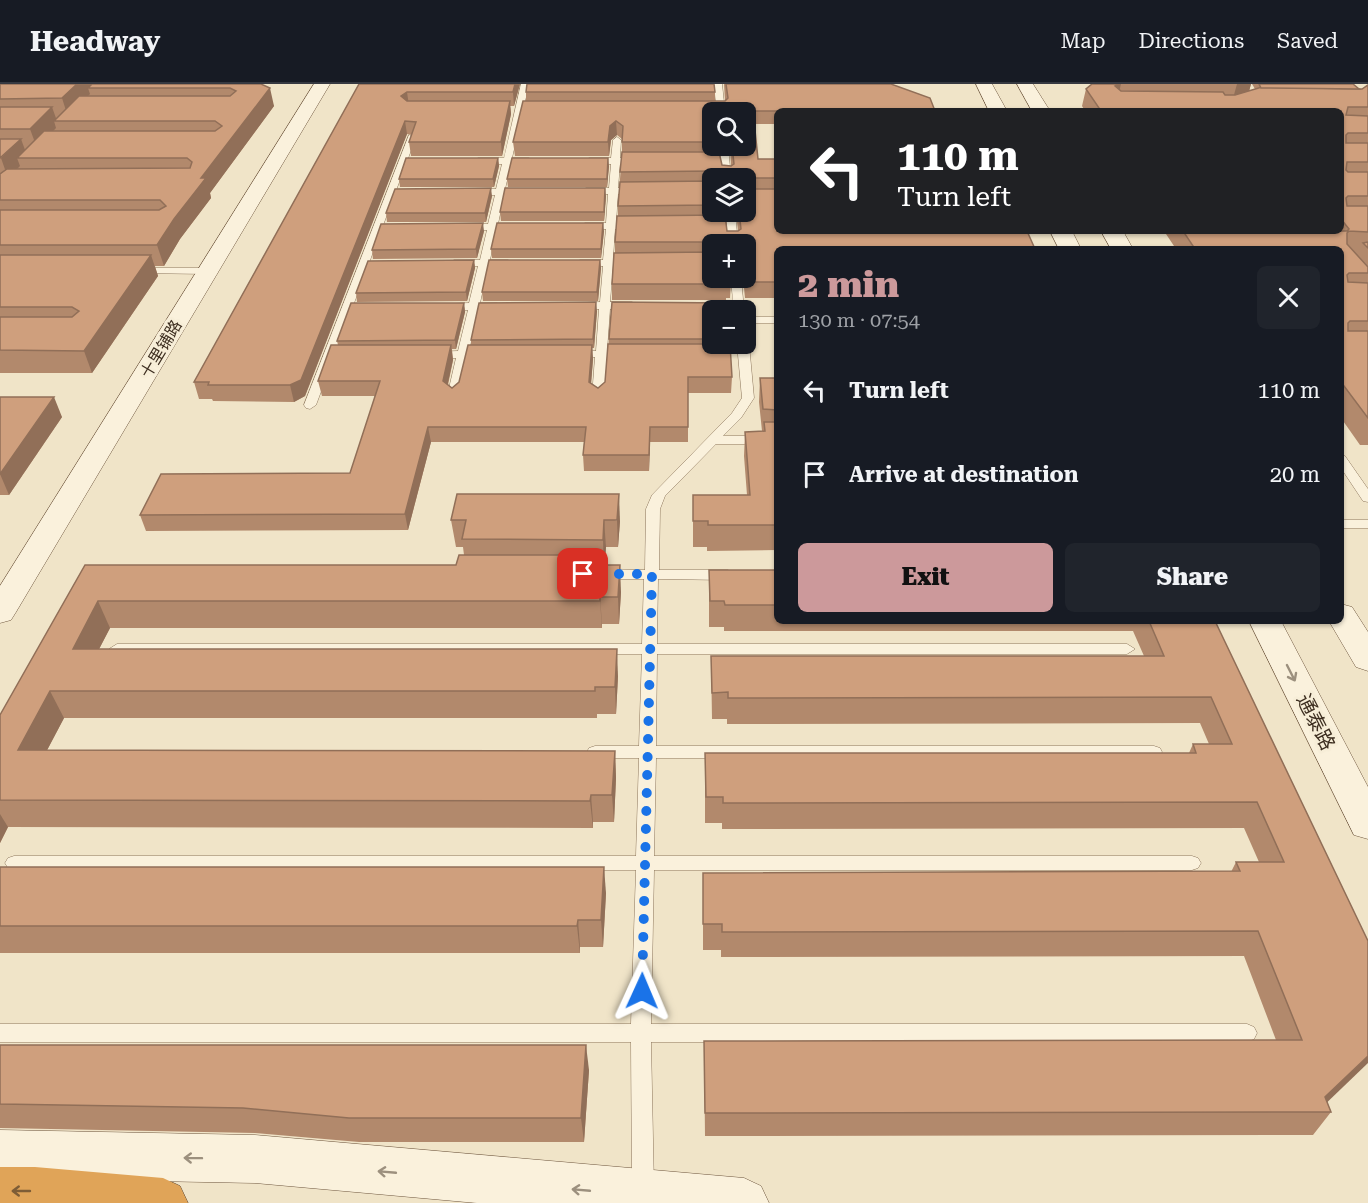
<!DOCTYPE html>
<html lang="en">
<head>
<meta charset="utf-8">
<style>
	body { margin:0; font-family:"Roboto Serif","Noto Sans SC",serif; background:#20242c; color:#f1f3f6; height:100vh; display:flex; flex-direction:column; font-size:22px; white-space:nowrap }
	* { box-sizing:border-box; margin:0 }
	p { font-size:20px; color:#9ea1a6 }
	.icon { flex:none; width:33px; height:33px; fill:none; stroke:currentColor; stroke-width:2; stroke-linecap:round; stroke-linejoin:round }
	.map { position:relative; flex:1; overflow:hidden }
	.sheet { position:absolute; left:774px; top:162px; width:570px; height:378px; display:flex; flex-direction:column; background:#171b24; border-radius:9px; box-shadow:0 2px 4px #0004 }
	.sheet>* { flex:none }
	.banner { position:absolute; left:774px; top:24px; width:570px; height:126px; border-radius:9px; box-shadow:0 2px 4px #0004; background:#202124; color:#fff; overflow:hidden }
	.tools { position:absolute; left:702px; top:18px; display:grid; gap:12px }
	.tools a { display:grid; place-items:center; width:54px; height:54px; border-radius:9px; background:#171b24; box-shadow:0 2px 4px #0004; font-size:30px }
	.pin { position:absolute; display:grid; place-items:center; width:51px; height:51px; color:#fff; margin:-26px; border-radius:12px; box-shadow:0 3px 9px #0006 }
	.me { position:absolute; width:66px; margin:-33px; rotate:1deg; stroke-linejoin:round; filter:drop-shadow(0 0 4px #0008) }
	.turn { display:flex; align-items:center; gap:21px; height:126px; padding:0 24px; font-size:27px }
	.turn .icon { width:78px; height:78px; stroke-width:2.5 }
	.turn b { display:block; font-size:42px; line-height:51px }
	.round { display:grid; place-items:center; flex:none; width:63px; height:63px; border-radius:9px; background:#20242c }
	.headline { display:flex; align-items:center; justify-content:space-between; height:102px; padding:0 24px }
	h1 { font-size:36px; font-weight:800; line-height:45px; color:#cc999b }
	.cta { display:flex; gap:12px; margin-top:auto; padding:12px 24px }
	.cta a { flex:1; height:69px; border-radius:9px; background:#cc999b; color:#111; font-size:24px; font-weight:800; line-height:69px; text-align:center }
	.cta a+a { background:#20242c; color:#f1f3f6 }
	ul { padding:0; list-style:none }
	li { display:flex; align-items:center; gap:18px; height:84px; padding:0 24px }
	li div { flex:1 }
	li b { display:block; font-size:22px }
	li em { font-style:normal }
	header { display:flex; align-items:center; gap:36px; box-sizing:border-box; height:84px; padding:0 30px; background:#171b24; border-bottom:2px solid #363941 }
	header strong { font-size:28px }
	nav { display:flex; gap:33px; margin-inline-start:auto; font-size:21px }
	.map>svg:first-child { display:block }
</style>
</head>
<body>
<header>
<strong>Headway</strong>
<nav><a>Map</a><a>Directions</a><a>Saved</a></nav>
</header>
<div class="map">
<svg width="1368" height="1119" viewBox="0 0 1368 1119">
	<rect width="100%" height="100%" fill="#f0e4c8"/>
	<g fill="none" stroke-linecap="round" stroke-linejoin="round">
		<defs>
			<g id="lane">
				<polygon points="521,0 529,0 512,74 529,74 533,77 529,80 511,80 505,105 523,105 528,108 523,111 504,111 498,140 516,140 521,143 516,146 496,146 490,176 508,176 513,179 508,182 488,182 480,219 497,219 502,222 497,225 478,226 469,267 485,267 491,270 485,273 468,274 459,313 453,317 447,313 456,274 434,274 428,271 434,268 458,267 468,226 443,226 438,223 443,220 469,219 478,182 454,182 449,179 454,176 480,176 487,146 465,146 460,143 465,140 488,140 495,111 472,111 467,108 472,105 496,105 502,80 478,80 474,77 478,74 504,74"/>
				<polygon points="714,0 722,0 725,28 717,28"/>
				<polygon points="409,51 416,53 316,321 310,325 306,324 304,321"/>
				<polygon points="617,53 621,56 620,74 640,74 644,77 640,80 620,80 618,104 637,104 642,107 637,110 618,110 616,139 636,139 641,142 636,145 615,145 613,175 634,175 639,178 634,181 613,181 610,218 632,218 637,221 632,224 610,225 607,267 626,267 632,270 626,273 607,273 604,313 598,317 592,313 595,273 572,273 566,270 572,267 596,267 599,225 575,225 570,222 575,219 600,218 603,182 580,182 575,179 580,176 603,176 606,145 585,145 580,142 585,139 606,139 608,110 586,110 581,107 586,104 609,104 611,80 589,80 585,77 589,74 611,74 613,56"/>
				<polygon points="720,62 728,62 731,94 723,94 721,80 700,80 696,77 700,74 721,74"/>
				<polygon points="726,128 735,128 738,160 728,160"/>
				<polygon points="138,184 209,184 214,187 209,190 134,189 134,185"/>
				<polygon points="731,194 741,194 744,226 703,223 703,219 707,218 733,218"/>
				<rect x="746" y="233" width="31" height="6"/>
				<polygon points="746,257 749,260 754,314 741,334 723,352 777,352 777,360 716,360 665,412 660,425 659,486 728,486 735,491 728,496 658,495 657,560 1127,560 1135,565 1127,570 657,570 656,662 1154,662 1160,664 1162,668 1160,672 1154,674 656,674 654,772 1192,772 1198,774 1201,779 1198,784 1192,786 654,786 651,940 1247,940 1254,943 1257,949 1254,955 1247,958 651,958 654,1105 651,1113 643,1116 635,1113 632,1105 631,958 0,958 0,940 631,940 636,786 14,786 8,784 5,779 8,774 14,772 636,772 639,674 595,674 589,672 587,668 589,664 595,662 639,662 642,570 117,570 109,565 117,560 642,560 644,495 602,495 595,490 602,485 645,486 646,425 652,411 732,329 742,314 737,260 746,260"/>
				<polygon points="1341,371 1345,372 1368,405 1368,418 1363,417 1341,384"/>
				<rect x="1341" y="436" width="27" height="8"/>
			</g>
			<g id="secondary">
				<polygon points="314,0 330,0 16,528 11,536 0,539 0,502"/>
				<polygon points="976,0 992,0 1007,27 989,27"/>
				<polygon points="1017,0 1033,0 1050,27 1032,27"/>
				<polygon points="1050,147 1072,147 1081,165 1059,165"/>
				<polygon points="1101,147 1123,147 1133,165 1111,165"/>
				<polygon points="1341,520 1352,523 1368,548 1368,587 1356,583 1329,537 1341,537"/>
				<polygon points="1249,537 1281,537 1368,703 1368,755 1354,751"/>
				<polygon points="0,1046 255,1051 744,1094 761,1102 769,1119 477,1119 255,1099 0,1094"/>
			</g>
			<polygon id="highway" points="0,1083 35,1083 163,1094 180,1102 188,1119 0,1119"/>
		</defs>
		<use href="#lane" stroke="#8d765c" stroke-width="1"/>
		<use href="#secondary" stroke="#6f573f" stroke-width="1"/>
		<use href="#highway" stroke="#5b4430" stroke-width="1"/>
		<use href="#lane" fill="#faf1dc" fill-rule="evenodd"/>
		<use href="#secondary" fill="#faf1dc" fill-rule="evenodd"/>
		<use href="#highway" fill="#e0a458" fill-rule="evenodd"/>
	</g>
	<g fill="#b2896c" fill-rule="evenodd">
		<polygon points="0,0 261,0 274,22 210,109 211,114 180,155 164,182 155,182 158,192 92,289 0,289"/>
		<polygon points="359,0 520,0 514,22 510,22 511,30 502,72 411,72 409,58 412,51 407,50 305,312 294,318 213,317 212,315 199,315 194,298"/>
		<path d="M724 0H891L777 27V40H754L758 75H777V214H745L743 194H746V160H712V194L731 198 730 214H726V216H612V200L615 169V158L618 132V122L622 68V55L617 51 611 56 609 72H515L513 58 526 17V8H715V17H725ZM712 28 746 62H728H730L731 82 722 81 719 68V62H712ZM712 94H746V128H736L738 147H727L724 131V128H712Z"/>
		<polygon points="1092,0 1251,0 1249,7 1255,5 1252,0 1353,0 1359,5 1362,5 1368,1 1368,361 1360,361 1341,334 1341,165 1176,165 1164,147 1341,147 1341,27 1085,27 1082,22 1086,5"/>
		<polygon points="498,74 499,82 494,103 400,103 399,95"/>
		<polygon points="609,82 607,103 508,103 507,95"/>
		<polygon points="492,112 486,138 387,138 386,129"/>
		<polygon points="606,112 604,137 501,137 500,128"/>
		<polygon points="484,147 477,174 373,175 372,166"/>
		<polygon points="604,147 601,174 492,174 491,165"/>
		<polygon points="474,176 475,184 467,217 357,218 356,209"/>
		<polygon points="600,176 601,184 598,217 483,217 482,208"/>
		<polygon points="464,219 465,228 456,265 452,265 453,276 448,301 452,304 459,298 471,261 471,256 597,227 594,264 592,264 593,275 591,299 598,304 605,298 609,255 712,226 712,260 732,293 731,309 688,309 688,358 650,358 649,387 584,387 583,371 584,358 431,358 408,446 146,447 140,431 350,389 375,312 322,312 318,297 338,261 337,257"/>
		<polygon points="760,294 777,294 777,466 707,467 707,463 693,463 693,411 747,411 744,372 745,348 762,347 759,318"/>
		<polygon points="0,313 62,333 9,411 0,411"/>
		<polygon points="457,410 620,437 618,463 606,463 605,481 621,508 619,540 602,540 602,544 110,544 99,565 618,592 616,630 597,630 597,634 64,634 47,666 615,667 616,694 614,738 593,738 593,744 8,743 0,759 0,631 85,481 456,481 464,471 463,463 456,463 451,436"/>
		<polygon points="709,486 777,486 777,537 1215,537 1368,857 1327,1018 1331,1028 1313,1051 705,1052 704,957 1276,956 1244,872 721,873 721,866 703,866 703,789 1231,788 1236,778 1259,778 1244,744 722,745 722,739 705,739 705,669 1189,669 1193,660 1209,660 1200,639 727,640 727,635 712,635 711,572 1144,572 1133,547 724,547 724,543 709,543"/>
		<polygon points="0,783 606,809 603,863 580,863 580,869 0,869"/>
		<polygon points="0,961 589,986 584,1058 359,1058 255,1049 0,1044"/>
	</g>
	<g fill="#916f58">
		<polygon points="77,0 101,0 88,4 90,10 68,33 62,14"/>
		<polygon points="515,0 520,0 514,22 513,8"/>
		<polygon points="1119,0 1121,0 1117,17 1115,2"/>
		<polygon points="1237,0 1251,0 1247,15 1232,18"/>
		<polygon points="270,4 274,22 210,109 211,114 180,155 164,182 157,161 201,94"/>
		<polygon points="407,8 409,22 401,12"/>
		<polygon points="510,17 511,30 502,72 501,58"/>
		<polygon points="52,23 57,37 54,37 56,44 37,64 30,45"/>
		<polygon points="405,37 407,50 305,312 294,318 290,301"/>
		<polygon points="616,37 617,51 611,56 609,72 608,58 610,42"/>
		<polygon points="21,55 28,74 17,74 20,82 8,94 1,74"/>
		<polygon points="498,74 499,82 494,103 493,95"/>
		<polygon points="608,74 609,82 607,103 607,95"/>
		<polygon points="491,104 492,112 486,138 485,129"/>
		<polygon points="605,104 606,112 604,137 604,128"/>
		<polygon points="483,139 484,147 477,174 476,165"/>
		<polygon points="603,139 604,147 601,174 601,165"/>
		<polygon points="151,171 158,192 92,289 84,267"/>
		<polygon points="474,176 475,184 467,217 466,208"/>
		<polygon points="600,176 601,184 598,217 597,208"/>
		<polygon points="596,218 597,227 594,264 593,255"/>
		<polygon points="464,219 465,228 456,265 455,256"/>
		<polygon points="451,261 453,276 445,312 443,297"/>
		<polygon points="592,261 593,275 590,313 589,298"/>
		<polygon points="54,313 62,333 9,411 0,390"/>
		<polygon points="428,343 431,358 408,446 405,430"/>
		<polygon points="650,343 650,358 649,387 649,371"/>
		<polygon points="619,410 620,437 618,463 617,436"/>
		<polygon points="604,436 606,463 604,484 603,456"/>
		<polygon points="620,481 621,508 619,540 618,513"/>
		<polygon points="600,513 602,540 602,544 600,517"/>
		<polygon points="98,517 110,544 85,592 73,565"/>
		<polygon points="617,565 618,592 616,630 615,603"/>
		<polygon points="50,607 64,634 33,693 18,666"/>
		<polygon points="615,667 616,694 614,738 612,711"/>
		<polygon points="591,711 593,738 593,744 590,717"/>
		<polygon points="0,730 8,743 0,759"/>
		<polygon points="604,783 606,809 603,863 601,836"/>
		<polygon points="578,836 580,863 580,869 577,842"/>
		<polygon points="586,961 589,986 584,1058 581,1034"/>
		<polygon points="1368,972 1368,979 1317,1028 1325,1013"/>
	</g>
	<g fill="#cf9f7d" stroke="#916f58" stroke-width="1.5">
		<polygon points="0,0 77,0 62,14 0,15"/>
		<polygon points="92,0 261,0 270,4 201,94 206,94 174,135 157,161 0,161 0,126 159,126 166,122 160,116 0,116 0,90 7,85 190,84 192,78 187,74 17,74 44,47 215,47 222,42 215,37 54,37 79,12 230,12 236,7 230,4 88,4"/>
		<polygon points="359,0 515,0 513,8 407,8 401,12 407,17 510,17 501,58 409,58 416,38 405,37 301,296 290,301 208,301 209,298 194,298"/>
		<polygon points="527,0 714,0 715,8 526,8"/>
		<polygon points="726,0 891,0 930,14 935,27 753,27 758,75 777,75 777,94 714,94 712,87 620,88 622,68 719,68 722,81 731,82 734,80 732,62 746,62 746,28 712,28 712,58 622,58 623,42 616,37 610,42 608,58 513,58 523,17 725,17 728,14"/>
		<polygon points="1092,0 1119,0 1115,2 1121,7 1223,8 1225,11 1235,11 1262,3 1362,5 1368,1 1368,23 1348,23 1346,31 1368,32 1368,49 1348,49 1346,51 1346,59 1368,59 1368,78 1347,78 1346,86 1348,88 1368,88 1368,112 1348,112 1346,114 1347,122 1368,122 1368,148 1349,147 1347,149 1347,160 1368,183 1368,189 1349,189 1347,191 1348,198 1368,199 1368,237 1350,237 1348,239 1348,247 1368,247 1368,334 1341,298 1341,165 1195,165 1183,147 1347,147 1349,145 1341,135 1341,27 1101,27 1086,5"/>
		<polygon points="1259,0 1353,0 1359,5 1261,4"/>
		<polygon points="0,23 52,23 30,45 0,45"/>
		<polygon points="0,55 21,55 0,74"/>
		<polygon points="406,74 498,74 493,95 399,95"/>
		<polygon points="512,74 608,74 607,95 507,95"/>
		<polygon points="712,97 712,121 618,122 620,98"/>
		<polygon points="491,104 485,129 386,129 395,105"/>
		<polygon points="505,104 605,104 604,128 500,128"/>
		<polygon points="746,104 747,105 777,105 777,147 1027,147 1035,165 777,165 777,198 746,198 746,160 713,160 712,158 615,158 617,132 725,131 727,147 738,147 741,145 739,128 746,128"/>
		<polygon points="483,139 476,165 372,166 381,140"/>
		<polygon points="497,139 603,139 601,165 491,165"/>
		<polygon points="1368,158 1368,164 1363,159"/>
		<polygon points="712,168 712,194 730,194 731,198 727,198 727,200 612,200 614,169"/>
		<polygon points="0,171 151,171 84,267 0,266 0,233 72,233 79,227 72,223 0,223"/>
		<polygon points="474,176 466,208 356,209 368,177"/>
		<polygon points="489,176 600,176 597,208 482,208"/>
		<polygon points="596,218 593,255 471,256 479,219"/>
		<polygon points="612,218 727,219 728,226 712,226 712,255 609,255"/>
		<polygon points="351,219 464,219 455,256 337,257"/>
		<polygon points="608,260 730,260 732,293 688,293 688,343 650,343 649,371 583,371 586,343 428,343 405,430 140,431 161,390 350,389 380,297 318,297 331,261 451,261 443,297 452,304 459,298 468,261 592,261 589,298 598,304 605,298"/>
		<polygon points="760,294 777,294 777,326 763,325"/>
		<polygon points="0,313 54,313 0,390"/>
		<polygon points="764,338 777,338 777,441 708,441 708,437 693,437 693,411 750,411 745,348 765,347"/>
		<polygon points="457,410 619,410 617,436 604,436 603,456 462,455 466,436 451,436"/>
		<polygon points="459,471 602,471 601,481 620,481 618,513 600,513 600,517 98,517 73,565 617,565 615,603 595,603 595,607 50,607 18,666 615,667 612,711 591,711 590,717 0,716 0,631 85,481 456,481"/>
		<polygon points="709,486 777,486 777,521 725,521 724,517 710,517"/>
		<polygon points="1149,537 1215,537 1368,857 1368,972 1325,1013 1331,1028 705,1029 704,957 1302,956 1258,847 722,848 722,840 703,840 703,789 1240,787 1236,778 1284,778 1257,718 723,719 723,713 706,713 705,669 1196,669 1193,660 1232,660 1211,613 728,614 728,608 712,609 711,572 1164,572"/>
		<polygon points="0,783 604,783 601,836 578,836 577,842 0,842"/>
		<polygon points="0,961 586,961 581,1034 349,1034 243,1024 0,1020"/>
	</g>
	<defs><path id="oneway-shaft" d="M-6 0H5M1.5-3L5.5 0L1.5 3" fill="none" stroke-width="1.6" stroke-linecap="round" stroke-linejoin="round" transform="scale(1.5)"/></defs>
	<g stroke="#9c907e">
		<use href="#oneway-shaft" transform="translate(1291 589) rotate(63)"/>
		<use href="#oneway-shaft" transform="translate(193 1074) rotate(-179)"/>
		<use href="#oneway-shaft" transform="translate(387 1088) rotate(-175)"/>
		<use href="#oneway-shaft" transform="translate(581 1106) rotate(-175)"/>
	</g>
	<use stroke="#7e5d36" href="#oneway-shaft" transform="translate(21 1107) rotate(180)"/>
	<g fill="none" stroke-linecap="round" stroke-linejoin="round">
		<polyline stroke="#1a73e8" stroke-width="10" stroke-dasharray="0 18" points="583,490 652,490 642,907"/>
	</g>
	<g text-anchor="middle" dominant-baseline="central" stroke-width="6" stroke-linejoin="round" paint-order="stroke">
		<g font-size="16" fill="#3d2e20" stroke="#f7eed8">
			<text transform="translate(161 265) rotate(-59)">十里铺路</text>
		</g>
		<g font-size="20" fill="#3d2e20" stroke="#f7eed8">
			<text transform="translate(1316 638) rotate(63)">通泰路</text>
		</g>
	</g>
</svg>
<div class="tools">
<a><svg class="icon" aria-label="search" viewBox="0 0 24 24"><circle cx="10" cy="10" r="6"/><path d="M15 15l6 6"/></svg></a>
<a><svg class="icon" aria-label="layers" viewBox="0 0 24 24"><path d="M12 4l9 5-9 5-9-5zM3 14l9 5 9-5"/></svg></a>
<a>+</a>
<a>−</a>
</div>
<div class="pin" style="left:583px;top:490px;background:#d93025"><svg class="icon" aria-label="arrive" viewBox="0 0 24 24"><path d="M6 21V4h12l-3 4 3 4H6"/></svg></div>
<svg class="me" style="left:642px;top:907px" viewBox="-20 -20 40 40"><path d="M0-17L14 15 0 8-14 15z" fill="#1a73e8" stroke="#fff" stroke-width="4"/></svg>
<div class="banner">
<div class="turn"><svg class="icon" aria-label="left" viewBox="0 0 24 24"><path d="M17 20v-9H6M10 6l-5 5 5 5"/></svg><div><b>110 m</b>Turn left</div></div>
</div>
<section class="sheet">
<div class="headline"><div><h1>2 min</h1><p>130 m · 07:54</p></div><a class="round"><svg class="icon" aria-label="close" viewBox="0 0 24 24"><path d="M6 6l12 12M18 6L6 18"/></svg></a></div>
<ul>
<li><svg class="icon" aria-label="left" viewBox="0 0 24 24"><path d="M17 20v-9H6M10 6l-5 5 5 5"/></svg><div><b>Turn left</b></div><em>110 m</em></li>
<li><svg class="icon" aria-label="arrive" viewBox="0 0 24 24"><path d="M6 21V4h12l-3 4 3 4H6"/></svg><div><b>Arrive at destination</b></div><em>20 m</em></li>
</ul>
<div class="cta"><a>Exit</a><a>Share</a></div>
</section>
</div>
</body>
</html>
